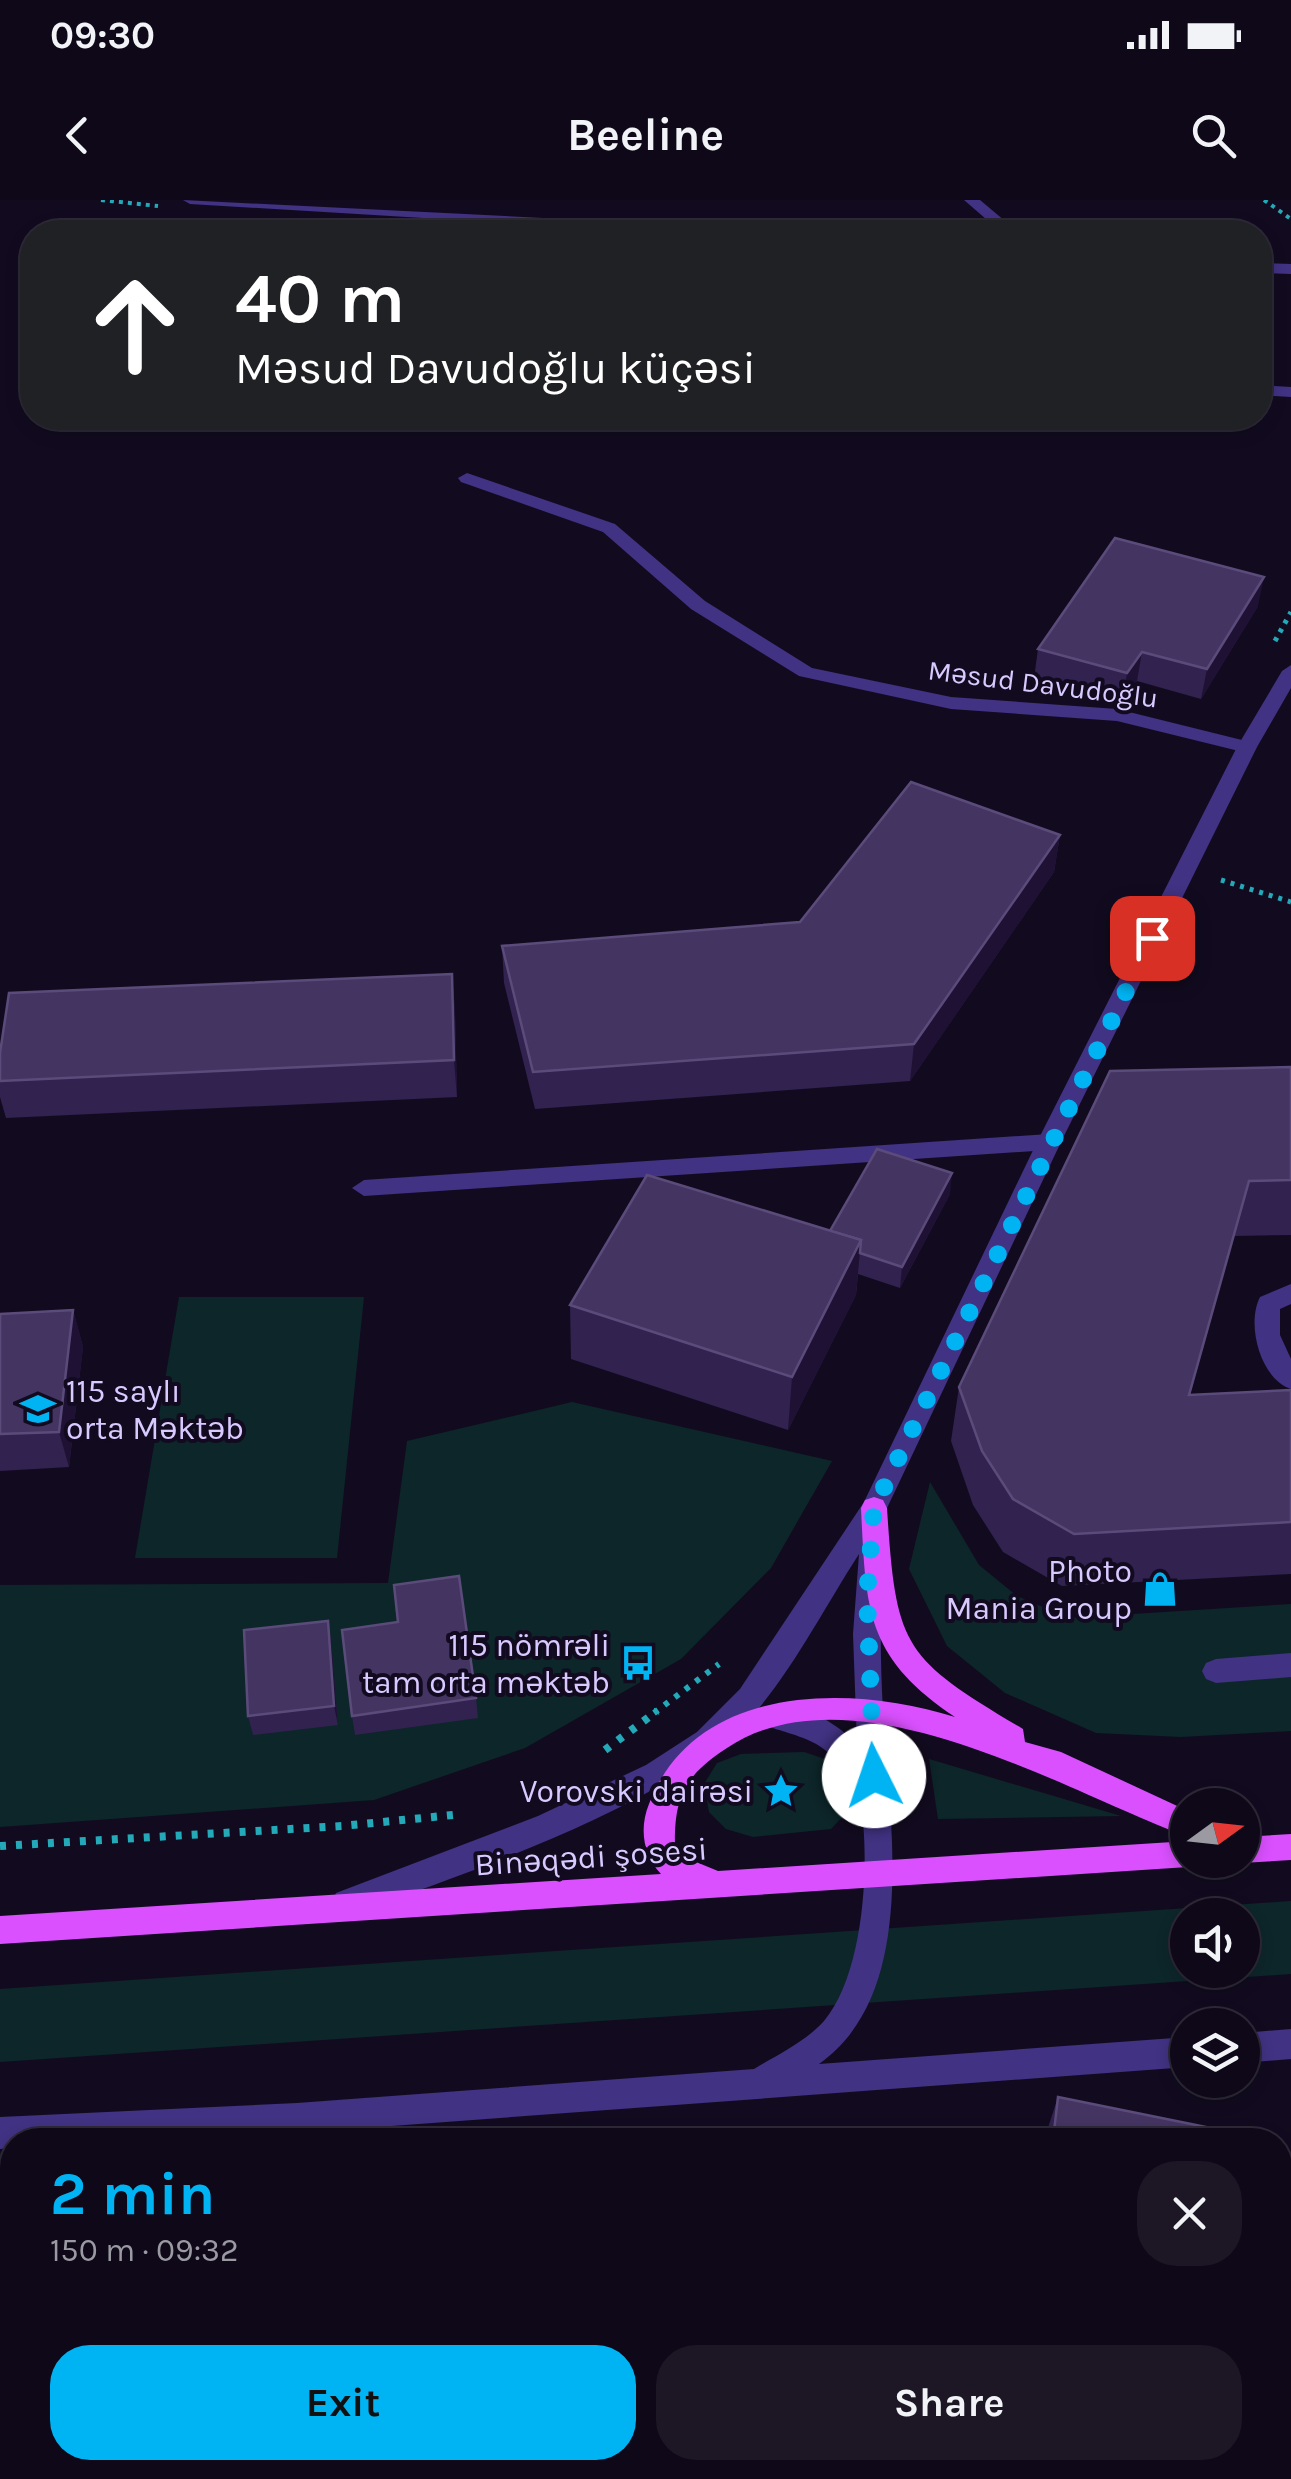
<!DOCTYPE html>
<html lang="en">
<head>
<meta charset="utf-8">
<style>
	body { margin:0; font-family:Karla,sans-serif; background:#1c1625; color:#f1f3f6; height:100vh; display:flex; flex-direction:column; font-size:38px; white-space:nowrap }
	* { box-sizing:border-box; margin:0 }
	p { font-size:32px; color:#9b9aa2 }
	.icon { flex:none; width:55px; height:55px; fill:none; stroke:currentColor; stroke-width:2; stroke-linecap:round; stroke-linejoin:round }
	.map { position:relative; flex:1; overflow:hidden }
	.panel { position:absolute; left:0px; top:1928px; width:1292px; height:352px; display:flex; flex-direction:column; background:#0e0818; border-radius:40px 40px 0 0; box-shadow:0 5px 15px #0003,0 0 0 2px #2e2937 }
	.panel>* { flex:none }
	.hud { position:absolute; left:20px; top:20px; width:1252px; height:210px; border-radius:40px; box-shadow:0 5px 15px #0003,0 0 0 2px #2e2937; background:#202124; color:#fff; overflow:hidden }
	.needle { width:65px; rotate:75deg }
	.fabs { position:absolute; left:1170px; top:1588px; display:grid; gap:20px }
	.fabs a { display:grid; place-items:center; width:90px; height:90px; border-radius:50%; background:#0e0818; box-shadow:0 5px 15px #0003,0 0 0 2px #2e2937; font-size:50px }
	.pin { position:absolute; display:grid; place-items:center; width:85px; height:85px; color:#fff; margin:-42px; border-radius:20px; box-shadow:0 5px 15px #0006 }
	.me { position:absolute; width:110px; margin:-55px; rotate:356deg; stroke-linejoin:round; filter:drop-shadow(0 0 8px #0008) }
	.turn { display:flex; align-items:center; gap:35px; height:210px; padding:0 50px; font-size:45px }
	.turn .icon { width:130px; height:130px; stroke-width:2.5 }
	.turn b { display:block; font-size:70px; line-height:85px }
	.round { display:grid; place-items:center; flex:none; width:105px; height:105px; border-radius:40px; background:#1c1625 }
	.overview { display:flex; align-items:center; justify-content:space-between; height:170px; padding:0 50px }
	h1 { font-size:60px; font-weight:700; line-height:75px; color:#00b4f4 }
	.cta { display:flex; gap:20px; margin-top:auto; padding:20px 50px }
	.cta a { flex:1; height:115px; border-radius:40px; background:#00b4f4; color:#111; font-size:40px; font-weight:700; line-height:115px; text-align:center }
	.cta a+a { background:#1c1625; color:#f1f3f6 }
	.status { display:flex; justify-content:space-between; align-items:center; height:70px; padding:0 50px; background:#0e0818; direction:ltr }
	.status svg { height:28px; fill:currentColor }
	header { display:flex; justify-content:space-between; align-items:center; height:130px; padding:0 50px; background:#0e0818; font-size:45px; font-weight:700 }
	.map>svg:first-child { display:block }
</style>
</head>
<body>
<div class="status"><b>09:30</b><svg viewBox="0 0 49 12"><path d="M0 12V9h3v3zM5 12V6h3v6zM10 12V3h3v9zM15 12V0h3v12zM26 1h20v11H26zM47 4h2v5h-2z"/></svg></div>
<header><svg class="icon" aria-label="back" viewBox="0 0 24 24"><path d="M15 5l-7 7 7 7"/></svg>Beeline<svg class="icon" aria-label="search" viewBox="0 0 24 24"><circle cx="10" cy="10" r="6"/><path d="M15 15l6 6"/></svg></header>
<div class="map">
<svg width="1291" height="2279" viewBox="0 0 1291 2279">
	<rect width="100%" height="100%" fill="#120b20"/>
	<g fill="#0d262a" fill-rule="evenodd">
		<polygon points="179,1097 364,1097 337,1358 135,1358"/>
		<polygon points="572,1202 832,1261 771,1368 681,1459 525,1548 374,1600 0,1627 0,1385 388,1383 407,1241"/>
		<polygon points="930,1282 979,1365 1017,1396 1069,1418 1291,1404 1291,1531 1181,1537 1096,1533 1005,1493 947,1446 909,1369"/>
		<polygon points="804,1552 837,1563 849,1585 849,1610 831,1629 753,1637 726,1629 709,1612 704,1584 717,1563 741,1554"/>
		<polygon points="929,1559 1121,1616 938,1619"/>
		<path d="M1291 1701V1774L0 1862V1789ZM1188 1715H1242V1770H1188Z"/>
		<polygon points="0,1995 12,1995 12,2268 244,2268 243,2279 0,2279"/>
	</g>
	<g fill="none" stroke-linecap="round" stroke-linejoin="round">
		<g stroke="#24a9b9" stroke-width="4" stroke-dasharray="4 5" stroke-linecap="butt">
			<polyline points="101,0 158,6"/>
			<polyline points="1264,0 1291,19"/>
		</g>
		<g stroke="#24a9b9" stroke-width="5" stroke-dasharray="4 6" stroke-linecap="butt">
			<polyline points="1275,441 1291,412"/>
			<polyline points="1221,680 1291,702"/>
		</g>
		<polyline stroke="#24a9b9" stroke-width="6" stroke-dasharray="5 8" stroke-linecap="butt" points="654,1513 719,1464"/>
		<g stroke="#24a9b9" stroke-width="8" stroke-dasharray="6 10" stroke-linecap="butt">
			<polyline points="605,1550 657,1511"/>
			<polyline points="0,1646 342,1626 453,1615"/>
		</g>
		<g fill="#423283" fill-rule="evenodd">
			<polygon points="1049,934 1061,942 1049,950 364,996 352,988 364,980"/>
			<path d="M1291 1084V1104L1280 1109V1135L1291 1159V1189C1260 1179 1246 1124 1260 1097Z"/>
			<polygon points="1291,1453 1291,1477 1216,1483 1206,1479 1202,1471 1206,1463 1216,1459"/>
			<polygon points="311,2268 388,2268 393,2279 316,2279"/>
		</g>
		<g fill="#423283" fill-rule="evenodd">
			<polygon points="183,0 643,23 708,27 716,32 653,32 190,4"/>
			<polygon points="964,0 980,0 1018,32 1001,32"/>
			<polygon points="1260,63 1291,64 1291,74 1260,73"/>
			<polygon points="1260,185 1291,187 1291,197 1260,195"/>
			<polygon points="467,273 615,324 705,401 812,468 951,497 1117,509 1254,543 1257,547 1247,553 1117,521 951,509 799,476 691,409 603,332 461,282 458,278"/>
		</g>
		<g fill="#423283" fill-rule="evenodd">
			<path d="M1291 465V488L1257 547 1061 942 887 1308 861 1350 870 1347 880 1350 883 1358C880 1409 880 1460 883 1511 889 1619 921 1792 819 1864L1188 1837V1867L297 1933 169 1940H12V1948L0 1949V1917L297 1903 754 1869C777 1855 805 1842 824 1821 864 1774 870 1664 861 1605 858 1591 846 1571 835 1559 816 1538 792 1535 767 1526L763 1517 767 1508C796 1498 837 1523 857 1544L853 1434 859 1354C828 1402 795 1465 759 1508 676 1606 468 1671 347 1717L336 1713 332 1703 336 1693 538 1616 646 1565 697 1532 740 1489 864 1302 1037 942 1237 547 1282 471Z"/>
			<polygon points="1291,1829 1291,1859 1242,1863 1242,1833"/>
		</g>
		<g fill="#da50ff" fill-rule="evenodd">
			<path d="M874 1297 883 1300 887 1308C896 1448 902 1457 1023 1529L1025 1542 1061 1552 1188 1611V1637C1066 1592 855 1463 727 1548 684 1576 674 1597 675 1648L684 1657 718 1671 1188 1641V1660H1200L1198 1663 1188 1667 0 1744V1716L661 1674C643 1656 639 1628 649 1604 695 1483 850 1484 955 1517 865 1457 866 1409 861 1308L865 1300Z"/>
			<polygon points="1291,1634 1291,1660 1242,1663 1233,1660 1242,1660 1242,1637"/>
		</g>
	</g>
	<g fill="#32224f">
		<polygon points="1258,406 1201,499 1137,481 1122,503 1034,478 1038,449"/>
		<polygon points="1060,635 1054,672 910,881 535,909 504,783 502,746 800,722"/>
		<polygon points="452,774 455,811 457,897 6,918 0,897 0,853"/>
		<polygon points="1291,867 1291,1035 1234,1036 1190,1195 1291,1190 1291,1374 1062,1386 1003,1352 973,1305 951,1241 959,1187"/>
		<polygon points="950,994 900,1088 858,1074 856,1095 788,1230 571,1159 570,1105 830,1031"/>
		<polygon points="73,1110 83,1147 69,1267 0,1271 0,1114"/>
		<polygon points="328,1421 331,1440 338,1525 253,1535 248,1516"/>
		<polygon points="398,1422 476,1498 478,1518 355,1535 352,1516"/>
		<polygon points="1058,1897 1205,1940 1044,1940"/>
		<polygon points="1009,2268 1183,2268 1182,2279 1008,2279"/>
	</g>
	<g fill="#1e1134">
		<polygon points="1264,377 1258,406 1201,499 1207,469"/>
		<polygon points="1142,452 1137,481 1122,503 1127,473"/>
		<polygon points="1060,635 1054,672 910,881 914,844"/>
		<polygon points="452,774 455,811 457,897 454,860"/>
		<polygon points="952,973 950,994 900,1088 902,1067"/>
		<polygon points="861,1040 856,1095 788,1230 792,1177"/>
		<polygon points="73,1110 83,1147 69,1267 59,1232"/>
		<polygon points="328,1421 331,1440 338,1525 334,1506"/>
	</g>
	<g fill="#443462" stroke="#5b4b7b" stroke-width="2.5">
		<polygon points="1115,338 1264,377 1207,469 1142,452 1127,473 1038,449"/>
		<polygon points="911,582 1060,635 914,844 533,872 502,746 800,722"/>
		<polygon points="452,774 454,860 0,881 0,853 9,793"/>
		<polygon points="1291,867 1291,980 1249,981 1189,1195 1291,1190 1291,1322 1074,1334 1013,1299 982,1251 959,1187 1110,871"/>
		<polygon points="877,949 952,973 902,1067 860,1053 861,1040 830,1031"/>
		<polygon points="647,975 861,1040 792,1177 570,1105"/>
		<polygon points="73,1110 59,1232 0,1234 0,1114"/>
		<polygon points="459,1376 476,1498 352,1516 342,1430 398,1422 394,1385"/>
		<polygon points="328,1421 334,1506 248,1516 244,1430"/>
		<polygon points="1058,1897 1206,1927 1205,1940 1053,1940"/>
		<polygon points="365,1930 411,1940 362,1940"/>
		<polygon points="1018,2268 1183,2268 1182,2279 1017,2279"/>
	</g>
	<g fill="none" stroke-linecap="round" stroke-linejoin="round">
		<polyline stroke="#00b4f4" stroke-width="18" stroke-dasharray="0 32.4" points="874,1576 867,1395 874,1308 1152,738"/>
	</g>
	<defs>
		<symbol id="school-bare" viewBox="-9 -9 18 18"><path d="M0-5L7-2L0 1L-7-2ZM-4 1L0 2.5L4 1V4Q0 6-4 4Z" fill="#00b4f4" stroke="#120b20" stroke-width="2.5" paint-order="stroke"/></symbol>
		<symbol id="shop-bare" viewBox="-9 -9 18 18"><path d="M-5-2.5h2.3a2.7 3.5 0 0 1 5.4 0H5L5.5 6h-11ZM-1.5-2.5h3a1.5 2.3 0 0 0-3 0Z" fill="#00b4f4" stroke="#120b20" stroke-width="2.5" paint-order="stroke"/></symbol>
		<symbol id="bus-bare" viewBox="-9 -9 18 18"><path d="M-5-6H5V4H4V6H2V4H-2V6H-4V4H-5ZM-3.5-4V0h7V-4ZM-3.5 1.2v1.5H-2V1.2ZM2 1.2v1.5H3.5V1.2Z" fill="#00b4f4" stroke="#120b20" stroke-width="2.5" paint-order="stroke"/></symbol>
		<symbol id="sight-bare" viewBox="-9 -9 18 18"><path d="M0-6L1.8-2.2L6-1.7L2.9 1.2L3.7 5.4L0 3.3L-3.7 5.4L-2.9 1.2L-6-1.7L-1.8-2.2Z" fill="#00b4f4" stroke="#120b20" stroke-width="2.5" paint-order="stroke"/></symbol>
	</defs>
	<g fill-rule="evenodd">
		<use href="#school-bare" x="13" y="1184" width="50" height="50"/>
		<use href="#shop-bare" x="1135" y="1364" width="50" height="50"/>
		<use href="#bus-bare" x="613" y="1438" width="50" height="50"/>
		<use href="#sight-bare" x="756" y="1566" width="50" height="50"/>
	</g>
	<g text-anchor="middle" dominant-baseline="central" stroke-width="8" stroke-linejoin="round" paint-order="stroke">
		<g font-size="28" fill="#d8c9ff" stroke="#120b20">
			<text transform="translate(1043 484) rotate(7)">Məsud Davudoğlu</text>
		</g>
		<g font-size="32" fill="#d8c9ff" stroke="#120b20" text-anchor="end">
			<text x="66" y="1191" text-anchor="start">115 saylı<tspan x="66" dy="37">orta Məktəb</tspan></text>
			<text x="1132" y="1371">Photo<tspan x="1132" dy="37">Mania Group</tspan></text>
			<text x="610" y="1445">115 nömrəli<tspan x="610" dy="37">tam orta məktəb</tspan></text>
			<text x="753" y="1591">Vorovski dairəsi</text>
		</g>
		<g font-size="32" fill="#d8c9ff" stroke="#120b20">
			<text transform="translate(591 1657) rotate(-4)">Binəqədi şosesi</text>
		</g>
	</g>
</svg>
<div class="fabs">
<a><svg class="needle" viewBox="-14 -14 28 28"><path d="M0-13l5 13h-10z" fill="#e53935"/><path d="M0 13l5-13h-10z" fill="#9b9aa2"/></svg></a>
<a><svg class="icon" aria-label="sound" viewBox="0 0 24 24"><path d="M4 9h4l5-4v14l-5-4H4zM17 9q2 3 0 6"/></svg></a>
<a><svg class="icon" aria-label="layers" viewBox="0 0 24 24"><path d="M12 4l9 5-9 5-9-5zM3 14l9 5 9-5"/></svg></a>
</div>
<div class="pin" style="left:1152px;top:738px;background:#d93025"><svg class="icon" aria-label="arrive" viewBox="0 0 24 24"><path d="M6 21V4h12l-3 4 3 4H6"/></svg></div>
<svg class="me" style="left:874px;top:1576px" viewBox="-20 -20 40 40"><circle r="19" fill="#fff"/><path d="M0-13L10 11 0 6-10 11z" fill="#00b4f4"/></svg>
<div class="hud">
<div class="turn"><svg class="icon" aria-label="ahead" viewBox="0 0 24 24"><path d="M12 20V5M6 11l6-6 6 6"/></svg><div><b>40 m</b>Məsud Davudoğlu küçəsi</div></div>
</div>
<section class="panel">
<div class="overview"><div><h1>2 min</h1><p>150 m · 09:32</p></div><a class="round"><svg class="icon" aria-label="close" viewBox="0 0 24 24"><path d="M6 6l12 12M18 6L6 18"/></svg></a></div>
<div class="cta"><a>Exit</a><a>Share</a></div>
</section>
</div>
</body>
</html>
